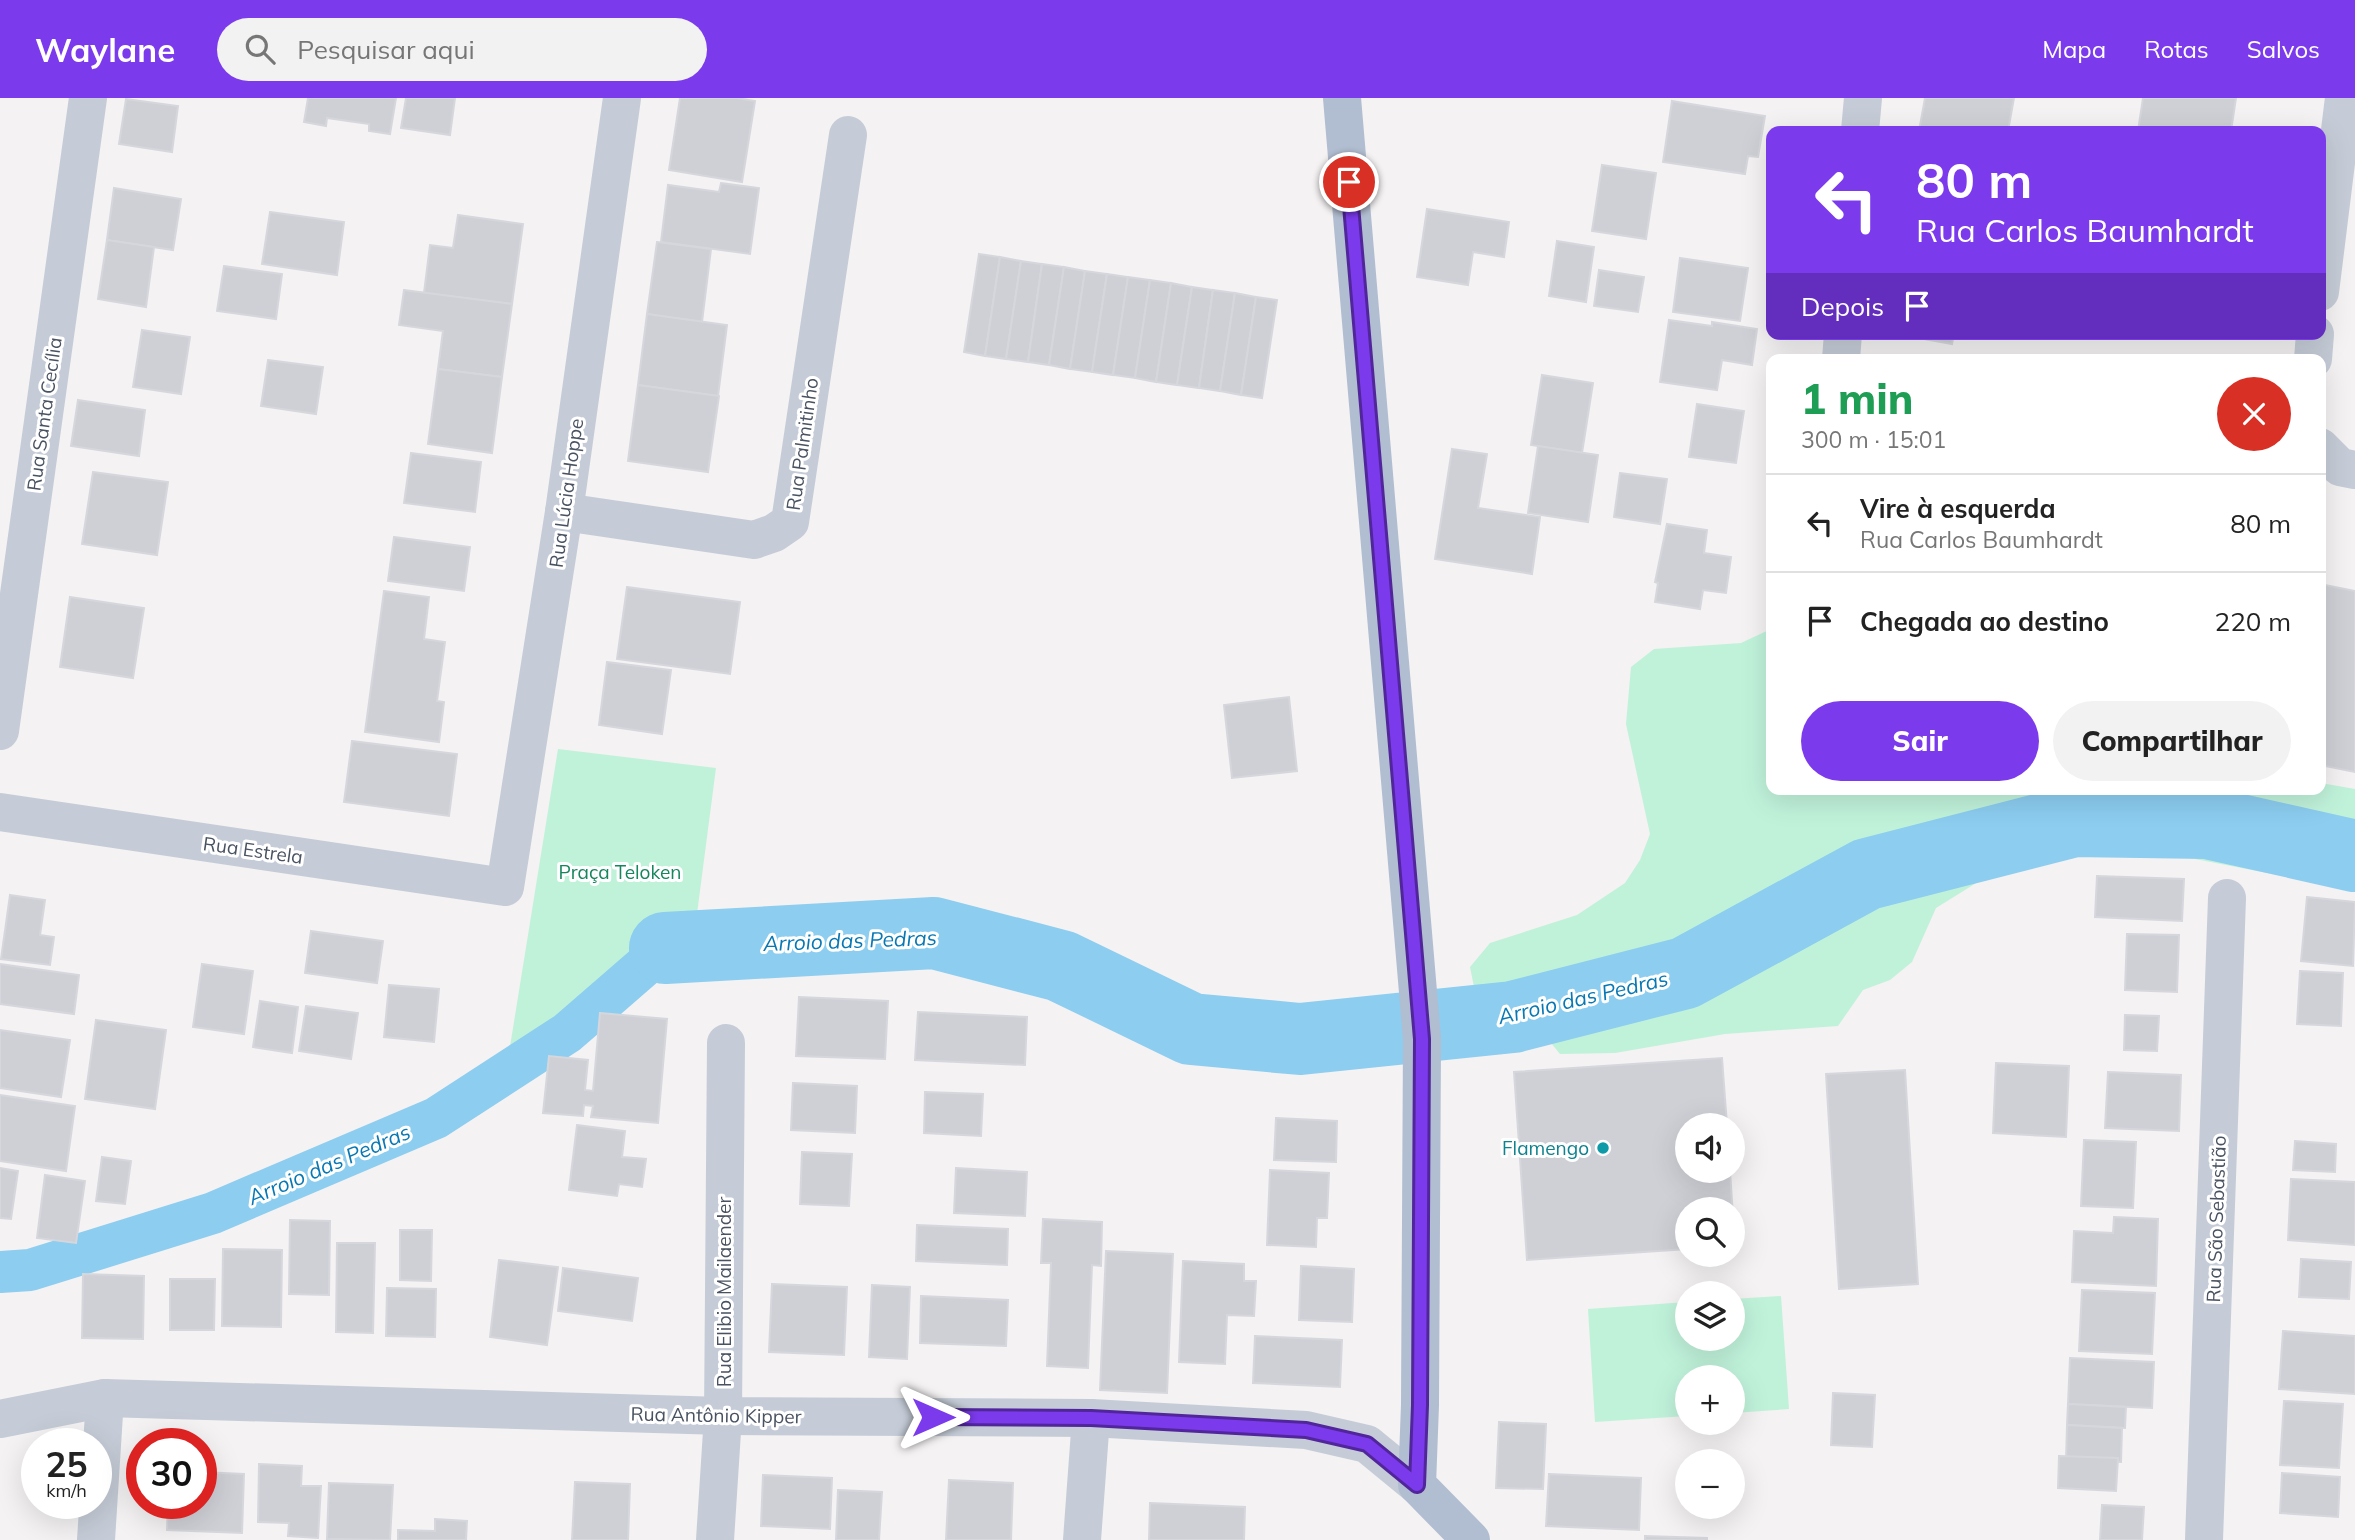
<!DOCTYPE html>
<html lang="pt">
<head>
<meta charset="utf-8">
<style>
	body { margin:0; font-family:Mulish,sans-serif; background:#f2f2f2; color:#222; height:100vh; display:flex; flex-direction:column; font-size:26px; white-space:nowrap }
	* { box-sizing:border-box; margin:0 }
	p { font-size:23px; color:#767676 }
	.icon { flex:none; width:38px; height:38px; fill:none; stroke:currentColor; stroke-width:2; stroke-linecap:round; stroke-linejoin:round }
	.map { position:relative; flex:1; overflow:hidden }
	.side { position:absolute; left:1766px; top:256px; width:560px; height:441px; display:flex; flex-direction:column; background:#fff; border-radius:14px; box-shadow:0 7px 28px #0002 }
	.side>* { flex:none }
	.top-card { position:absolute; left:1766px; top:28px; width:560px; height:214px; border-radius:14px; box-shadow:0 7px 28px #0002; background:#7c3aed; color:#fff; overflow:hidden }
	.controls { position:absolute; left:1675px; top:1015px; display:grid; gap:14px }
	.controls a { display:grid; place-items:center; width:70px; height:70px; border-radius:50%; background:#fff; box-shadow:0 7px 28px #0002; font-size:35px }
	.speed { position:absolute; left:21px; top:1330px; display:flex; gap:14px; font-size:35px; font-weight:700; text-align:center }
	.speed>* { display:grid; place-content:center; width:91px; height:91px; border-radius:50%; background:#fff; box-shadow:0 7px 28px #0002; line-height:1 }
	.speed small { font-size:18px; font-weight:400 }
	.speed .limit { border:10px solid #d22; background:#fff; color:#111 }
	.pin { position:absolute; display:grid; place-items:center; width:60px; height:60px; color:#fff; margin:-30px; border:4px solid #fff; border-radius:50%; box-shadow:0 2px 7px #0007 }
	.me { position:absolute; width:77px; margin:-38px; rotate:90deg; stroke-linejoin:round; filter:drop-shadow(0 0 5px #0008) }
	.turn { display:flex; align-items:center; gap:24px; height:147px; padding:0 35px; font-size:32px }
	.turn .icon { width:91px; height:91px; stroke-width:2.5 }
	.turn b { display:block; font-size:49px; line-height:60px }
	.then { display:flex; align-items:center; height:66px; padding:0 35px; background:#0003; gap:14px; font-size:26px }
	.round { display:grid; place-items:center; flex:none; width:74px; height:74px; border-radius:37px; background:#f2f2f2 }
	.head { display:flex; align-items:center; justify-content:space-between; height:119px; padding:0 35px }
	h1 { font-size:42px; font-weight:800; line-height:52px; color:#1e9e55 }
	.action { display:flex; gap:14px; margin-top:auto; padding:14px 35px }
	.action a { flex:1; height:80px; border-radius:42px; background:#7c3aed; color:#fff; font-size:28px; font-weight:800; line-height:80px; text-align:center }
	.action a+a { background:#f2f2f2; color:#222 }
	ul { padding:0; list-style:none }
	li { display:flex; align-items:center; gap:21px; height:98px; padding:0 35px; border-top:2px solid #e0e0e0 }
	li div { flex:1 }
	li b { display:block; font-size:26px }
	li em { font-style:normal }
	header { display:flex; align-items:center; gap:42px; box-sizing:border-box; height:98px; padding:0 35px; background:#7c3aed; color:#fff }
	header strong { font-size:33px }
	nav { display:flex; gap:38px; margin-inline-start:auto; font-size:24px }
	.search { width:490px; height:63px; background:#f2f2f2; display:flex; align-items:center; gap:18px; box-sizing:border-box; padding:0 24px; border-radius:38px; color:#767676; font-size:26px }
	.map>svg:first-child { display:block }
</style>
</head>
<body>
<header>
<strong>Waylane</strong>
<div class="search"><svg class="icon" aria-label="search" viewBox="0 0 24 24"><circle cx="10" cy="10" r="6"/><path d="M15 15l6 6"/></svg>Pesquisar aqui</div>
<nav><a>Mapa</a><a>Rotas</a><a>Salvos</a></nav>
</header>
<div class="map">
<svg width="2355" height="1442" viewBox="0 0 2355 1442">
	<rect width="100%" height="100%" fill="#f4f2f2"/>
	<g fill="#c0f2da">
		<polygon points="1771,531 1771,691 2320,691 2321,685 2355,691 2355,792 2092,741 2010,764 1936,810 1912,864 1890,882 1863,892 1838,928 1725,936 1615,955 1560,956 1542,934 1532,908 1475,894 1470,869 1490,845 1577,817 1625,785 1640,762 1650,736 1626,626 1631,569 1654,551 1741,545"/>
		<polygon points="558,651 716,670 695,831 660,846 508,961"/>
		<polygon points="1781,1198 1789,1311 1733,1315 1732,1279 1687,1279 1687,1318 1595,1324 1588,1211 1687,1204 1687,1241 1732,1241 1733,1201"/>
	</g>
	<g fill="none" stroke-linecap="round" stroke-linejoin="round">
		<polyline stroke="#8ccdf0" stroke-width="42" points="0,1174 30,1172 213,1115 436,1020 567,935 665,850"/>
		<polyline stroke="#8ccdf0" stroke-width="72" points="665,850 934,835 1061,868 1191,931 1300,941 1513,919 1685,875 1867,776 2074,723 2208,725 2355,758"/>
	</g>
	<g fill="#ced0d6" stroke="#d6d7dd" stroke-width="2">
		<polygon points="308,0 396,0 390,36 369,33 369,26 327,20 326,28 304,24"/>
		<polygon points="406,0 455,0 450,37 401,30"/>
		<polygon points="680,0 737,0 755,3 742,84 669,72"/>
		<polygon points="1925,0 2014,0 2008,33 1919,33"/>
		<polygon points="2143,0 2236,0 2231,33 2138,33"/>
		<polygon points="126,1 178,8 172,54 119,46"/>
		<polygon points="1672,3 1765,18 1758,59 1748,58 1745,76 1663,64"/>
		<polygon points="1602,67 1656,75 1646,141 1592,133"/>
		<polygon points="721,85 759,90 750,156 661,144 668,87 719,94"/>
		<polygon points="114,90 181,101 173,152 107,142"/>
		<polygon points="1427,111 1509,124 1504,159 1473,154 1468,187 1417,179"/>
		<polygon points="270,114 344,124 337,177 262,166"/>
		<polygon points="458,117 523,126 512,206 424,195 430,147 453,150"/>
		<polygon points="107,142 154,149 146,209 98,201"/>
		<polygon points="1557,143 1594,149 1586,204 1549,198"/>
		<polygon points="657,144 711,151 702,224 647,216"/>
		<polygon points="979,156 1000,159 985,258 964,254"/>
		<polygon points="1000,159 1021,163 1006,261 985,258"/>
		<polygon points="1680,160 1748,170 1740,223 1673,214"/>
		<polygon points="1021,163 1042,166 1028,264 1006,261"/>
		<polygon points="1042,166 1064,169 1049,267 1028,264"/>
		<polygon points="224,168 282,176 276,221 217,213"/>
		<polygon points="1064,169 1085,173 1070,271 1049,267"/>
		<polygon points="1599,172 1644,179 1638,214 1594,208"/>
		<polygon points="1085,173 1107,176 1092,274 1070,271"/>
		<polygon points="1107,176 1128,179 1113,277 1092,274"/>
		<polygon points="1128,179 1150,182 1135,280 1113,277"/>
		<polygon points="1150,182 1171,185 1156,284 1135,280"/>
		<polygon points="1171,185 1192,189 1177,287 1156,284"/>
		<polygon points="1192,189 1213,192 1199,290 1177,287"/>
		<polygon points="404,192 512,206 502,279 438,271 443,233 399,227"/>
		<polygon points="1213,192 1235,195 1220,293 1199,290"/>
		<polygon points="1235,195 1256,199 1241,297 1220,293"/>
		<polygon points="1256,199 1277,202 1262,300 1241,297"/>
		<polygon points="647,216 727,227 718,298 638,287"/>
		<polygon points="1669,222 1712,228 1712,224 1757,231 1752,267 1722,262 1717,292 1660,284"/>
		<polygon points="142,232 190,239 181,296 133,289"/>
		<polygon points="1897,236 1954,236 1952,246"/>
		<polygon points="268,262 323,269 316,316 261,308"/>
		<polygon points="438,271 502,279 492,355 428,346"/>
		<polygon points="1542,277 1593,285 1582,355 1531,347"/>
		<polygon points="638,287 719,298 708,374 628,363"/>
		<polygon points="78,302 145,312 139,358 71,348"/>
		<polygon points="1697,306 1744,313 1736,365 1689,359"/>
		<polygon points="1538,348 1598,357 1588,424 1528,415"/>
		<polygon points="1452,351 1487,356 1478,410 1540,419 1532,476 1435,461"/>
		<polygon points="411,355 481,364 475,414 404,405"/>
		<polygon points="93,374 168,384 157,457 82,446"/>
		<polygon points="1620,375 1667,381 1660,426 1614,419"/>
		<polygon points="1667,426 1707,432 1704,455 1731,459 1726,495 1703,492 1700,511 1655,504 1658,485 1655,484"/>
		<polygon points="394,439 470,449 464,493 388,483"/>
		<polygon points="2320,486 2355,493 2355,674 2320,667"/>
		<polygon points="627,489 740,504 730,576 617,561"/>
		<polygon points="384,493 429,499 424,541 445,544 437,603 444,604 439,644 365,634"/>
		<polygon points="70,499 144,510 133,580 60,569"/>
		<polygon points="607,564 671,572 662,636 599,627"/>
		<polygon points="1289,599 1297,673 1232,680 1224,607"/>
		<polygon points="352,643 457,656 449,718 344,704"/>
		<polygon points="2097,778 2184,781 2182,823 2095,819"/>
		<polygon points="10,797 45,802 40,837 54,839 50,867 1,861"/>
		<polygon points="2307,799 2355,804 2353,868 2301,863"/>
		<polygon points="311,833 383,843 377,885 305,875"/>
		<polygon points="2127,836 2179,837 2177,894 2125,892"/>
		<polygon points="0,866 79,877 74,916 0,906"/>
		<polygon points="202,866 253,873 244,936 193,929"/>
		<polygon points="2300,873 2343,875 2341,928 2297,926"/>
		<polygon points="389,887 439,891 434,944 384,939"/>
		<polygon points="799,899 888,903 885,961 796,958"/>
		<polygon points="260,903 298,909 292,955 253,949"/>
		<polygon points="306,908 358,915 351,961 299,953"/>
		<polygon points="918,914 1027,919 1025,967 915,962"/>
		<polygon points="600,915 667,921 658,1025 591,1019 593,1008 584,1007 583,1018 543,1015 549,958 588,962 585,992 593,993"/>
		<polygon points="2125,917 2159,918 2157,953 2124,952"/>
		<polygon points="96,922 166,932 155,1011 85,1001"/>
		<polygon points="0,932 70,942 61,999 0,990"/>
		<polygon points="1722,960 1727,1027 1687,1027 1687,1073 1730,1073 1735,1148 1732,1148 1732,1111 1687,1111 1687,1151 1527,1162 1514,974"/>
		<polygon points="1996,965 2069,968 2066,1039 1993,1035"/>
		<polygon points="1905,972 1918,1186 1839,1191 1826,976"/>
		<polygon points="2108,974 2181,977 2179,1033 2105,1030"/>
		<polygon points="793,985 857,988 855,1035 791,1032"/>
		<polygon points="925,994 983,996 981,1038 924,1035"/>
		<polygon points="0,997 75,1008 66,1073 0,1063"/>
		<polygon points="1276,1020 1337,1023 1336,1064 1274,1062"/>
		<polygon points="577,1027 625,1033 622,1059 646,1061 642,1089 619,1086 617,1098 569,1092"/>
		<polygon points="2084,1042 2136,1044 2133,1110 2081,1108"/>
		<polygon points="2295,1043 2336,1046 2335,1074 2293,1072"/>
		<polygon points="802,1054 852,1056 849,1108 800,1106"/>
		<polygon points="102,1059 131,1063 125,1106 96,1103"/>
		<polygon points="0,1070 18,1073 11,1121 0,1120"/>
		<polygon points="956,1070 1027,1074 1025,1118 954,1115"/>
		<polygon points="1270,1072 1329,1075 1327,1120 1317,1120 1316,1149 1267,1147"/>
		<polygon points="45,1077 85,1083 76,1145 37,1140"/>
		<polygon points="2291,1081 2355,1084 2355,1147 2288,1142"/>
		<polygon points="2114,1119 2158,1121 2156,1188 2072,1184 2074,1133 2113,1135"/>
		<polygon points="1043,1121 1102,1124 1101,1168 1092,1167 1088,1270 1047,1268 1051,1165 1041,1165"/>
		<polygon points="290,1122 330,1123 329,1197 289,1196"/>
		<polygon points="917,1127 1008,1131 1007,1167 916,1163"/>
		<polygon points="400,1132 432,1132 431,1183 400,1182"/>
		<polygon points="337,1145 375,1145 373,1235 336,1234"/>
		<polygon points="223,1151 282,1152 281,1229 222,1228"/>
		<polygon points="1106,1153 1173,1156 1167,1295 1100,1292"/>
		<polygon points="2301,1161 2351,1164 2349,1201 2299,1199"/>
		<polygon points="499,1162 558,1169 547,1247 490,1239"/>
		<polygon points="1183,1163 1244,1166 1244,1183 1256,1183 1254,1218 1227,1217 1225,1266 1179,1264"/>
		<polygon points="1301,1168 1354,1171 1352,1224 1299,1222"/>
		<polygon points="563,1170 638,1180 632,1223 558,1213"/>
		<polygon points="83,1176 144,1178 143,1241 82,1240"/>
		<polygon points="170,1181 215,1181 214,1232 170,1232"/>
		<polygon points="772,1186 847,1189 844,1257 769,1254"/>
		<polygon points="872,1187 910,1189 907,1261 869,1259"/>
		<polygon points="387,1190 436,1191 435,1239 386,1238"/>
		<polygon points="2082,1192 2155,1195 2152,1256 2079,1253"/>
		<polygon points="921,1198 1008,1202 1006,1248 920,1245"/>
		<polygon points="2283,1233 2355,1238 2355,1296 2279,1291"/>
		<polygon points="1255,1238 1342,1242 1340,1289 1253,1285"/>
		<polygon points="2070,1260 2154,1264 2152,1310 2068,1306"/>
		<polygon points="1833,1295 1875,1297 1872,1349 1831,1347"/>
		<polygon points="2284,1303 2343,1306 2339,1370 2280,1367"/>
		<polygon points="2068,1306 2126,1309 2125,1330 2067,1327"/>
		<polygon points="1499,1324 1546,1326 1543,1391 1496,1390"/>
		<polygon points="2067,1327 2122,1330 2121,1364 2066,1362"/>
		<polygon points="2059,1358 2118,1360 2116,1393 2058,1390"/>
		<polygon points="259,1366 302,1368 301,1388 321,1388 318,1440 288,1438 289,1425 258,1424"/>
		<polygon points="201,1374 244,1376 242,1435 167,1432 168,1405 201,1405"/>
		<polygon points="2282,1375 2340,1379 2338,1419 2280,1415"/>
		<polygon points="1549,1376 1641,1380 1639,1432 1546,1428"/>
		<polygon points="763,1377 832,1380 830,1431 761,1428"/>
		<polygon points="949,1382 1013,1385 1011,1442 946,1442"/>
		<polygon points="575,1384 630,1386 628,1442 572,1442"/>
		<polygon points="329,1385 393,1387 390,1442 327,1441"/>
		<polygon points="838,1392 882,1394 879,1442 836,1442"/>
		<polygon points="1150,1405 1245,1409 1244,1442 1149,1442"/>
		<polygon points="2102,1407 2144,1409 2142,1442 2100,1442"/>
		<polygon points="435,1421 467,1423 466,1442 398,1442 398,1432 435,1433"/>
		<polygon points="1645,1438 1707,1440 1707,1442 1645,1442"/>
	</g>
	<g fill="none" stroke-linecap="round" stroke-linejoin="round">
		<g stroke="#c5ccd7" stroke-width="38">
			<polyline points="1860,33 1863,0"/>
			<polyline points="2320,194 2344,0"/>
			<polyline points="1841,261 1843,236"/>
			<polyline points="2313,261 2315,236"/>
			<polyline points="2320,349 2340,369 2355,372"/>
			<polyline points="564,414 754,442 774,435 790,424 848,37"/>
			<polyline points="0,633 88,0"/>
			<polyline points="0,714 505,789 564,414 622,0"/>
			<polyline points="0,1321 105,1300 723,1318 1091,1320 1306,1332 1367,1346 1417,1387"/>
			<polyline points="96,1442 105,1300"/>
			<polyline points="715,1442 723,1318 726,945"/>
			<polyline points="1082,1442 1091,1320"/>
			<polyline points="2204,1442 2227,800"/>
		</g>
		<polyline stroke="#b1bdd1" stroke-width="38" points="1342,0 1422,941 1420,1307 1417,1387 1471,1442"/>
	</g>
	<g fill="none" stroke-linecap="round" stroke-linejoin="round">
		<defs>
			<polyline id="route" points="933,1319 1091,1320 1306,1332 1367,1346 1417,1387 1420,1307 1422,941 1349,84"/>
		</defs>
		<use href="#route" stroke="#51269a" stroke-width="18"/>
		<use href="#route" stroke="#7c3aed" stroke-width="12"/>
	</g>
	<circle fill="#0f9aa8" stroke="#fff" stroke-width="2.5" cx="1603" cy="1050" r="7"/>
	<g text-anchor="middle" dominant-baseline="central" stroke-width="6" stroke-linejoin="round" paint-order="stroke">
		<g font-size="19" fill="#495260" stroke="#fff">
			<text transform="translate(44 316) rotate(-82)">Rua Santa Cecília</text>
			<text transform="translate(802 346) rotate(-82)">Rua Palmitinho</text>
			<text transform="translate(566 395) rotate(-82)">Rua Lúcia Hoppe</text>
			<text transform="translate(253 752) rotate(8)">Rua Estrela</text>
			<text transform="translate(2216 1121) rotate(-88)">Rua São Sebastião</text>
			<text transform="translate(724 1194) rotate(-90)">Rua Elibio Mailaender</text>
			<text transform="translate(716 1317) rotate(1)">Rua Antônio Kipper</text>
		</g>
		<g font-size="19" fill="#15865d" stroke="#fff">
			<text x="620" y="774">Praça Teloken</text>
		</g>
		<g font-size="19" fill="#0d838f" stroke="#fff" text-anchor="end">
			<text x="1589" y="1050">Flamengo</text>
		</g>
		<g font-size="21" font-style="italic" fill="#0878b4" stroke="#fff">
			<text transform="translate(850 842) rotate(-2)">Arroio das Pedras</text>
			<text transform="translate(1583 899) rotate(-13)">Arroio das Pedras</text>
			<text transform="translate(329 1066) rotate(-23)">Arroio das Pedras</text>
		</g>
	</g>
</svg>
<div class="controls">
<a><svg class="icon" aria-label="sound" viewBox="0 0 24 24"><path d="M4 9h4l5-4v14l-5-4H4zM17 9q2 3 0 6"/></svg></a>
<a><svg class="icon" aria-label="search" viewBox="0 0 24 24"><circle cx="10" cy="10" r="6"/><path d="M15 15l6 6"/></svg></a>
<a><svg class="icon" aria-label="layers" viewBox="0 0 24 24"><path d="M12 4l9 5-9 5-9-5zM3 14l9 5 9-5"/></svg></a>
<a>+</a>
<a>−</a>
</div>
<div class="speed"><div>25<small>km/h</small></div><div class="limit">30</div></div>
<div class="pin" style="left:1349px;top:84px;background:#d93025"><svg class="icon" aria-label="arrive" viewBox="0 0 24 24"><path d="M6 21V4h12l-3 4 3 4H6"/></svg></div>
<svg class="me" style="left:933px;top:1319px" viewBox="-20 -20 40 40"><path d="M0-17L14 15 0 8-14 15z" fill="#7c3aed" stroke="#fff" stroke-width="4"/></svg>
<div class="top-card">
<div class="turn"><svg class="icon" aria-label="left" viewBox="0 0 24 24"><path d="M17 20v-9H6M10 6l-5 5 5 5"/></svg><div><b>80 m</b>Rua Carlos Baumhardt</div></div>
<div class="then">Depois<svg class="icon" aria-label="arrive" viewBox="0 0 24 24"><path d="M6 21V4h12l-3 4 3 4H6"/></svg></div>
</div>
<section class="side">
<div class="head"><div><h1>1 min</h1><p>300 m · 15:01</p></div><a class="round" style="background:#d93025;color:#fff"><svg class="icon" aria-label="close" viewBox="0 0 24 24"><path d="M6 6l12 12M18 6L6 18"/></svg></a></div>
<ul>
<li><svg class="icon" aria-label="left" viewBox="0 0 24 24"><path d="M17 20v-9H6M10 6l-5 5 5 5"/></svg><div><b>Vire à esquerda</b><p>Rua Carlos Baumhardt</p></div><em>80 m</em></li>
<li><svg class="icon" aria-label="arrive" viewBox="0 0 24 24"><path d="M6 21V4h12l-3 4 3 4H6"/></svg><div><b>Chegada ao destino</b></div><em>220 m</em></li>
</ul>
<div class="action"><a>Sair</a><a>Compartilhar</a></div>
</section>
</div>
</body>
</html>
